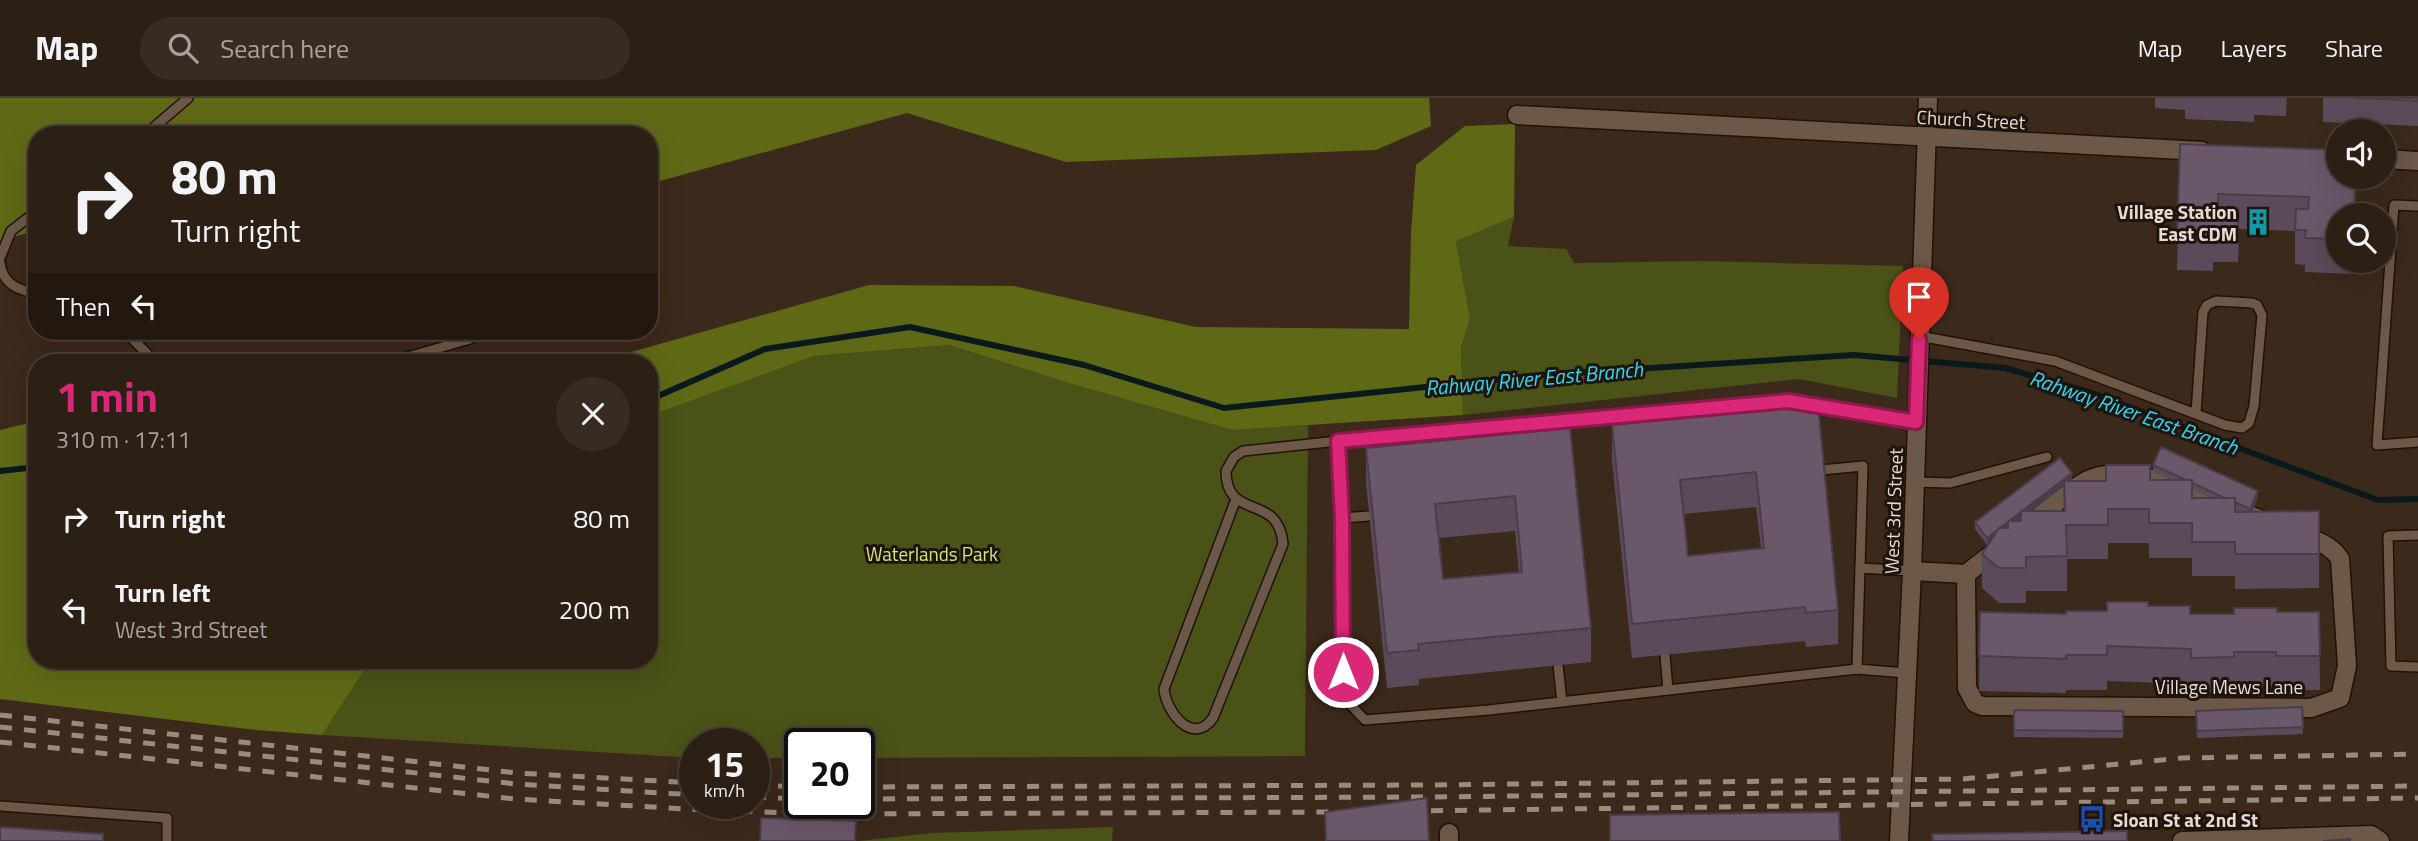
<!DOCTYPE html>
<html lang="en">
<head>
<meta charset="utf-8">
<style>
	body { margin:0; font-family:"Titillium Web",sans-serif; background:#382c22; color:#f1f3f6; height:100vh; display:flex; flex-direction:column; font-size:26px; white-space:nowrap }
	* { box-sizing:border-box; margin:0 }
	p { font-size:23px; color:#a6a2a0 }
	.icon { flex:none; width:38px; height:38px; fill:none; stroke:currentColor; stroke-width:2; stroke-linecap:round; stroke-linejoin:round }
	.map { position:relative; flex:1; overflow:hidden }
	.side { position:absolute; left:28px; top:256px; width:630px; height:315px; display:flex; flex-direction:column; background:#2c1f14; border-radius:28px; box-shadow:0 7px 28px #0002,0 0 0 2px #483d34 }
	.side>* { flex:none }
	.banner { position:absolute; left:28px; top:28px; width:630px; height:214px; border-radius:28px; box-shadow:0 7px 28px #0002,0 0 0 2px #483d34; background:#2c1f14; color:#f1f3f6; overflow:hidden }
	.tools { position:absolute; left:2326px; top:21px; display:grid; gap:14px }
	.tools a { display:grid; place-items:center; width:70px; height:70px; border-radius:50%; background:#2c1f14; box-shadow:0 7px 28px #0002,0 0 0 2px #483d34; font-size:35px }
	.speed { position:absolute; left:679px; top:630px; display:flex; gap:14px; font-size:35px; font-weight:700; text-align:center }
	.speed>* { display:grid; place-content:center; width:91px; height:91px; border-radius:50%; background:#2c1f14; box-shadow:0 7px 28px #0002,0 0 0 2px #483d34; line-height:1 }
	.speed small { font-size:18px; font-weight:400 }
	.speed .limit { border:4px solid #111; border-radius:10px; background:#fff; color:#111 }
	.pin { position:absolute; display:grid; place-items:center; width:60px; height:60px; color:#fff; margin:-72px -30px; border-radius:50% 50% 50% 0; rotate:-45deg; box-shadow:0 0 7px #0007 }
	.pin .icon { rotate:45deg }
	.me { position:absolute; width:77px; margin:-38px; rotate:0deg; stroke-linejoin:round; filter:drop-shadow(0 0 5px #0008) }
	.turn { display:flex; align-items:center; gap:24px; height:147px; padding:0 28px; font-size:32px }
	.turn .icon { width:91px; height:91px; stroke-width:2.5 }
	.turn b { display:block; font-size:49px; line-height:60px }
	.then { display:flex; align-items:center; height:66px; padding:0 28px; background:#0003; gap:14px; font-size:26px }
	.round { display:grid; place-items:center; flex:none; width:74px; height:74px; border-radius:37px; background:#382c22 }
	.head { display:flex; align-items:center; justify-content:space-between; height:119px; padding:0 28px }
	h1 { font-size:42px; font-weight:700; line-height:52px; color:#db2777 }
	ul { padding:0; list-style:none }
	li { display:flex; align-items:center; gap:21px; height:91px; padding:0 28px }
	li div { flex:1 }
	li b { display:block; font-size:26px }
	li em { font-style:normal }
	header { display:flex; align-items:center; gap:42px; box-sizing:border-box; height:98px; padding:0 35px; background:#2c1f14; border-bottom:2px solid #483d34 }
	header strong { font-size:33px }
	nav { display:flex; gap:38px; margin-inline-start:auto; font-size:24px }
	.search { width:490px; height:63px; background:#382c22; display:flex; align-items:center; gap:18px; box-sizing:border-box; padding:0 24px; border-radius:38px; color:#a6a2a0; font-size:26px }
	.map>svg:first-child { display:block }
</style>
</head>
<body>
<header>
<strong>Map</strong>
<div class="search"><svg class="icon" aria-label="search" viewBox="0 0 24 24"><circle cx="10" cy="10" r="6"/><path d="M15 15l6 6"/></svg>Search here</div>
<nav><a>Map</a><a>Layers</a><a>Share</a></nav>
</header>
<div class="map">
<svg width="2418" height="743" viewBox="0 0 2418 743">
	<rect width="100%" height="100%" fill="#3b291b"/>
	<g fill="#4a5217">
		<polygon points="1514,119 1508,148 1566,151 1574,165 1703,163 1903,168 1897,300 1799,281 1463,317 1461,249 1470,221 1456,143"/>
		<polygon points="949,247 1065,284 1232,332 1308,327 1305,658 859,660 859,646 800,646 800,660 754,660 754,646 695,646 695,660 322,637 371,562 649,562 649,318 814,258"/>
		<polygon points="1113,729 1112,743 859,743 932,735"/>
	</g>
	<g fill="#5f6915">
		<polygon points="0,0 1429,0 1431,28 1376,52 1066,64 907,15 649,86 649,37 37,37 37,132 0,143"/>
		<polygon points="1515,26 1514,119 1456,143 1470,221 1461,249 1463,317 1232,332 1065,284 949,247 814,258 649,318 649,264 596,264 869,187 1014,188 1196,229 1409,231 1411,135 1416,67 1465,28"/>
		<polygon points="37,323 37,562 371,562 322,637 256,632 0,601 0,332"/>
	</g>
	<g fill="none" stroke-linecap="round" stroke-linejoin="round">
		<g stroke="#0a191c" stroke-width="6">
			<polyline points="649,302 765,251 910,229 1084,267 1224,310 1541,277 1854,257 2005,270 2092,295 2378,402 2418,401"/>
			<polyline points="0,373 37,369"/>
		</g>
		<defs>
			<g id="service">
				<polyline points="145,37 188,0"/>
				<polyline points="2418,108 2394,107 2377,347 2418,344"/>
				<polyline points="0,160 11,133 37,113"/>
				<path d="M0 165C3 187 19 192 37 196"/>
				<polyline points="125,233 155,264"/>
				<polyline points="1919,238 2055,263 2225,327 2242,330 2249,325 2254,308 2262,217 2257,207 2252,205 2216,203 2207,207 2203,214 2196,315"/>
				<polyline points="390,264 470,241"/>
				<polyline points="1338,343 1342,420 1344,600 1365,622 1489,612 1857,571 1906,575"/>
				<polyline points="1821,372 1863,368 1857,571"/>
				<polyline points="1915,384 1950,385 2047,359"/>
				<path d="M1236 401 1164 591C1166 613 1192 649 1213 620L1283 446C1279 394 1226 424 1226 373L1234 359 1243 353 1338 343 1788 303 1916 324"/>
				<polyline points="1342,420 1369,418"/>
				<polyline points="2418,437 2388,438 2391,568 2418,569"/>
				<polyline points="1860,470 1912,473"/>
				<polyline points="1665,557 1668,592"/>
				<polyline points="1558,567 1562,604"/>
				<polyline points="0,708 167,720 167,743"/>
			</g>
			<g id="minor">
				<polyline points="1517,17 2202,53"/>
				<polyline points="2384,61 2418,63"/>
				<path d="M2028 428C2047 413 2067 393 2088 382 2133 360 2217 405 2262 422"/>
				<polyline points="1912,473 1966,476 2001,449"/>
				<path d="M1966 476 1967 590 1975 605 1982 608 2311 610 2340 600 2347 568 2340 461C2331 446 2314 442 2298 436"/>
				<polyline points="1449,735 1449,743"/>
				<polyline points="1899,743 1912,473 1928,0"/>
				<polyline points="2182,743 2371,737 2380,743"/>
			</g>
		</defs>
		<use href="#service" stroke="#221104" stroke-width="12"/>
		<use href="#minor" stroke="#221104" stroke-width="21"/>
		<use href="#service" stroke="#6c5848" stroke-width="9"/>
		<use href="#minor" stroke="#6c5848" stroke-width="18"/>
		<g stroke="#9a8b7f" stroke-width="5" stroke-dasharray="12 12" stroke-linecap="butt">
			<polyline points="0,617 517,675 695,685"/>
			<polyline points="0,629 516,686 695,697"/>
			<polyline points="0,644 515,701 704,712 824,716 1347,714"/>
			<polyline points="754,687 800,689"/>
			<polyline points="859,689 1428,687 1963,681 2182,660 2418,656"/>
			<polyline points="754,699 800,701"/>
			<polyline points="859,701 1428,699 2418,688"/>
			<polyline points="1407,713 2418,700"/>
		</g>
	</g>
	<g fill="#5b4b5a" fill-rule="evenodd">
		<polygon points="2155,0 2287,0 2286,18 2254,17 2254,24 2185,21 2185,12 2155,10"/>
		<polygon points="2323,0 2418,0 2418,28 2323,24"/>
		<polygon points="2180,46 2356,79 2355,117 2338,117 2338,163 2354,163 2353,176 2305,174 2305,167 2295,166 2295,133 2239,131 2238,164 2213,164 2213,173 2177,172"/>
		<path d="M1818 307 1838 512V546L1806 549 1805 543 1632 560 1612 362V327ZM1756 409 1761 450 1688 458 1683 416Z"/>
		<path d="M1570 330 1591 530V564L1419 581V587L1387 590 1366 385V350ZM1515 433 1519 474 1443 481 1439 440Z"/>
		<path d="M2153 367 2258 400 2252 413H2319V490L2235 491V478H2192V460H2149V445H2108V461H2067V493H2026V505H1999L1982 490V456L1989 445 1987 447 1975 431V424L2072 382H2171L2153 374ZM2064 388V413H2031ZM2192 391 2210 400H2192Z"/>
		<polygon points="2148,508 2190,516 2319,514 2320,592 2276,592 2276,588 2234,588 2234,594 2191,594 2191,586 2107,583 2107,592 2066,592 2066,595 1979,593 1980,514 2066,516"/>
		<polygon points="2302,609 2303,636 2197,640 2196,613"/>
		<polygon points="2014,612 2123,613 2123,640 2014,639"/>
	</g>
	<g fill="#4a3d4a">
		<polygon points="2072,375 2072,382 1987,447 1987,440"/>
		<polygon points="2258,393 2258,400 2250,418 2250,411"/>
	</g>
	<g fill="#6a5769" stroke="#4a3d4a" stroke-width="2" fill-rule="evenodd">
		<polygon points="2356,0 2418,0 2418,3"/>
		<polygon points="2180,46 2338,52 2338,79 2355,79 2354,117 2338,117 2338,141 2305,140 2306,132 2295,132 2296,111 2308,111 2309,99 2218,96 2218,111 2239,112 2238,130 2213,129 2213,138 2177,137"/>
		<path d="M1818 307 1838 512 1806 515 1805 509 1632 526 1612 327ZM1756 374 1764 450 1688 458 1680 382Z"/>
		<path d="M1570 330 1591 530 1418 546 1419 552 1387 555 1366 350ZM1515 398 1522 474 1443 481 1435 406Z"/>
		<polygon points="2161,349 2258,393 2250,411 2235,404 2235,400 2225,400 2192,385 2192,382 2186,382 2153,367"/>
		<polygon points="2060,360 2072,375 2009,423 2008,423 2008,424 1987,440 1975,424"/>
		<polygon points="2106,367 2150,367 2150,382 2192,382 2192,400 2235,400 2235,414 2319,413 2319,456 2235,456 2235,444 2192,444 2192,425 2149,425 2149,411 2108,411 2108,427 2066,427 2067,458 2026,459 2026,470 1999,470 1982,456 1999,430 2008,430 2008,423 2021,423 2021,413 2065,413 2064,383 2106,383"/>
		<polygon points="2107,504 2148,504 2148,508 2190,508 2190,516 2234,516 2234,510 2277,510 2277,514 2319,514 2320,558 2276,558 2276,554 2234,554 2234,559 2191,560 2191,551 2107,548 2107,557 2066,557 2066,561 1979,558 1980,514 2066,516 2066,513 2107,513"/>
		<polygon points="2302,609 2303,629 2197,633 2196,613"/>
		<polygon points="2014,612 2123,613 2123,633 2014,632"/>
		<polygon points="1427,700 1429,743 1326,743 1325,714"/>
		<polygon points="1839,714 1840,743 1610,743 1610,717"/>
		<polygon points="761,720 856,723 855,743 760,743"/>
		<polygon points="0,729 103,736 103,743 0,743"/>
		<polygon points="2127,733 2127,743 1933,743 1932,736"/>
		<polygon points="2350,741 2350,743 2323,743"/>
	</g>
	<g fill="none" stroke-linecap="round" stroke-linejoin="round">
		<defs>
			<polyline id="route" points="1343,574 1342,420 1338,343 1788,303 1916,324 1919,241"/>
		</defs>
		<use href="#route" stroke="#8e194d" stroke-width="18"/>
		<use href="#route" stroke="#db2777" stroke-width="12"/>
	</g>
	<defs>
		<symbol id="building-bare" viewBox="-9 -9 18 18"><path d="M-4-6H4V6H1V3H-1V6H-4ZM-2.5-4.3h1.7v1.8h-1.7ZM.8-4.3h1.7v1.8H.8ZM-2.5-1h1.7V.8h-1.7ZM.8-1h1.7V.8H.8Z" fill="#0f9aa8" stroke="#1c140d" stroke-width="2.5" paint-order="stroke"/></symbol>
		<symbol id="bus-bare" viewBox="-9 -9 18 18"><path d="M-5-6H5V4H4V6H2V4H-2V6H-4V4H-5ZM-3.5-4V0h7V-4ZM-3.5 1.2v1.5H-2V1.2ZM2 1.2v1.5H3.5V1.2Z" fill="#1a4fb4" stroke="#1c140d" stroke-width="2.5" paint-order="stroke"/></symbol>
	</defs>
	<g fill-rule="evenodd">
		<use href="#building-bare" x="2239" y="105" width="38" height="38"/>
		<use href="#bus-bare" x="2073" y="702" width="38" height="38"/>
	</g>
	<g text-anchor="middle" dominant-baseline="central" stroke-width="6" stroke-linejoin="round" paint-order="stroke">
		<g font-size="19" fill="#e7dad1" stroke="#1c140d">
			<text transform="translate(1971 21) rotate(3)">Church Street</text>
			<text transform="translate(1893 413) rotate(-88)">West 3rd Street</text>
			<text x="2229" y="588">Village Mews Lane</text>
		</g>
		<g font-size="19" font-weight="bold" fill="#e7dad1" stroke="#1c140d" text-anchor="end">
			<text x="2237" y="113">Village Station<tspan x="2237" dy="22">East CDM</tspan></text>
			<text x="2113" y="721" text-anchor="start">Sloan St at 2nd St</text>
		</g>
		<g font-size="19" fill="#d3e478" stroke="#1c140d">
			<text x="932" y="455">Waterlands Park</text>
		</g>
		<g font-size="21" font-style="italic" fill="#2ed8f5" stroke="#1c140d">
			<text transform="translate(1534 280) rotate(-5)">Rahway River East Branch</text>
			<text transform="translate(2134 314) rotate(19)">Rahway River East Branch</text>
		</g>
	</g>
</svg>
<div class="tools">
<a><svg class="icon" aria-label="sound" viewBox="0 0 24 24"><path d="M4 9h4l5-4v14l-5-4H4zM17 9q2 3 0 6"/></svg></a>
<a><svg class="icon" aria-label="search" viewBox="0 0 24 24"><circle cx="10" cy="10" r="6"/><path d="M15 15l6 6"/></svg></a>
</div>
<div class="speed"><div>15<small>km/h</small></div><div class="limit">20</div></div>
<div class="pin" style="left:1919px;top:241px;background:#d93025"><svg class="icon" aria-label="arrive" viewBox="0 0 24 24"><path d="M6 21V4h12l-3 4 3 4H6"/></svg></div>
<svg class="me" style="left:1343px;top:574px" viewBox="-20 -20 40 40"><circle r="17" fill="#db2777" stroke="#fff" stroke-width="3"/><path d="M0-11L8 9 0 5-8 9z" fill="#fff"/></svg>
<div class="banner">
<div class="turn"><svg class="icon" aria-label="right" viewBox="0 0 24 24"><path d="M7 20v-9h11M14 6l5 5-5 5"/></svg><div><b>80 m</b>Turn right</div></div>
<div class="then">Then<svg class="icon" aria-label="left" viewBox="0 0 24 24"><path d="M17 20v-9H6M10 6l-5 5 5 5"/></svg></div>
</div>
<section class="side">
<div class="head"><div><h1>1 min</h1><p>310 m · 17:11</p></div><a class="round"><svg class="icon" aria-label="close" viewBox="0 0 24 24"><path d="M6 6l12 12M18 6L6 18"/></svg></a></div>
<ul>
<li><svg class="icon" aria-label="right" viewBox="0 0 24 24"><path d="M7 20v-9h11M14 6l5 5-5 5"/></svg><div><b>Turn right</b></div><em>80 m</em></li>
<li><svg class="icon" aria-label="left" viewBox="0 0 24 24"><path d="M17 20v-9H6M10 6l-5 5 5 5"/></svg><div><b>Turn left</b><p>West 3rd Street</p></div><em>200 m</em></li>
</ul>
</section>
</div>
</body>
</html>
